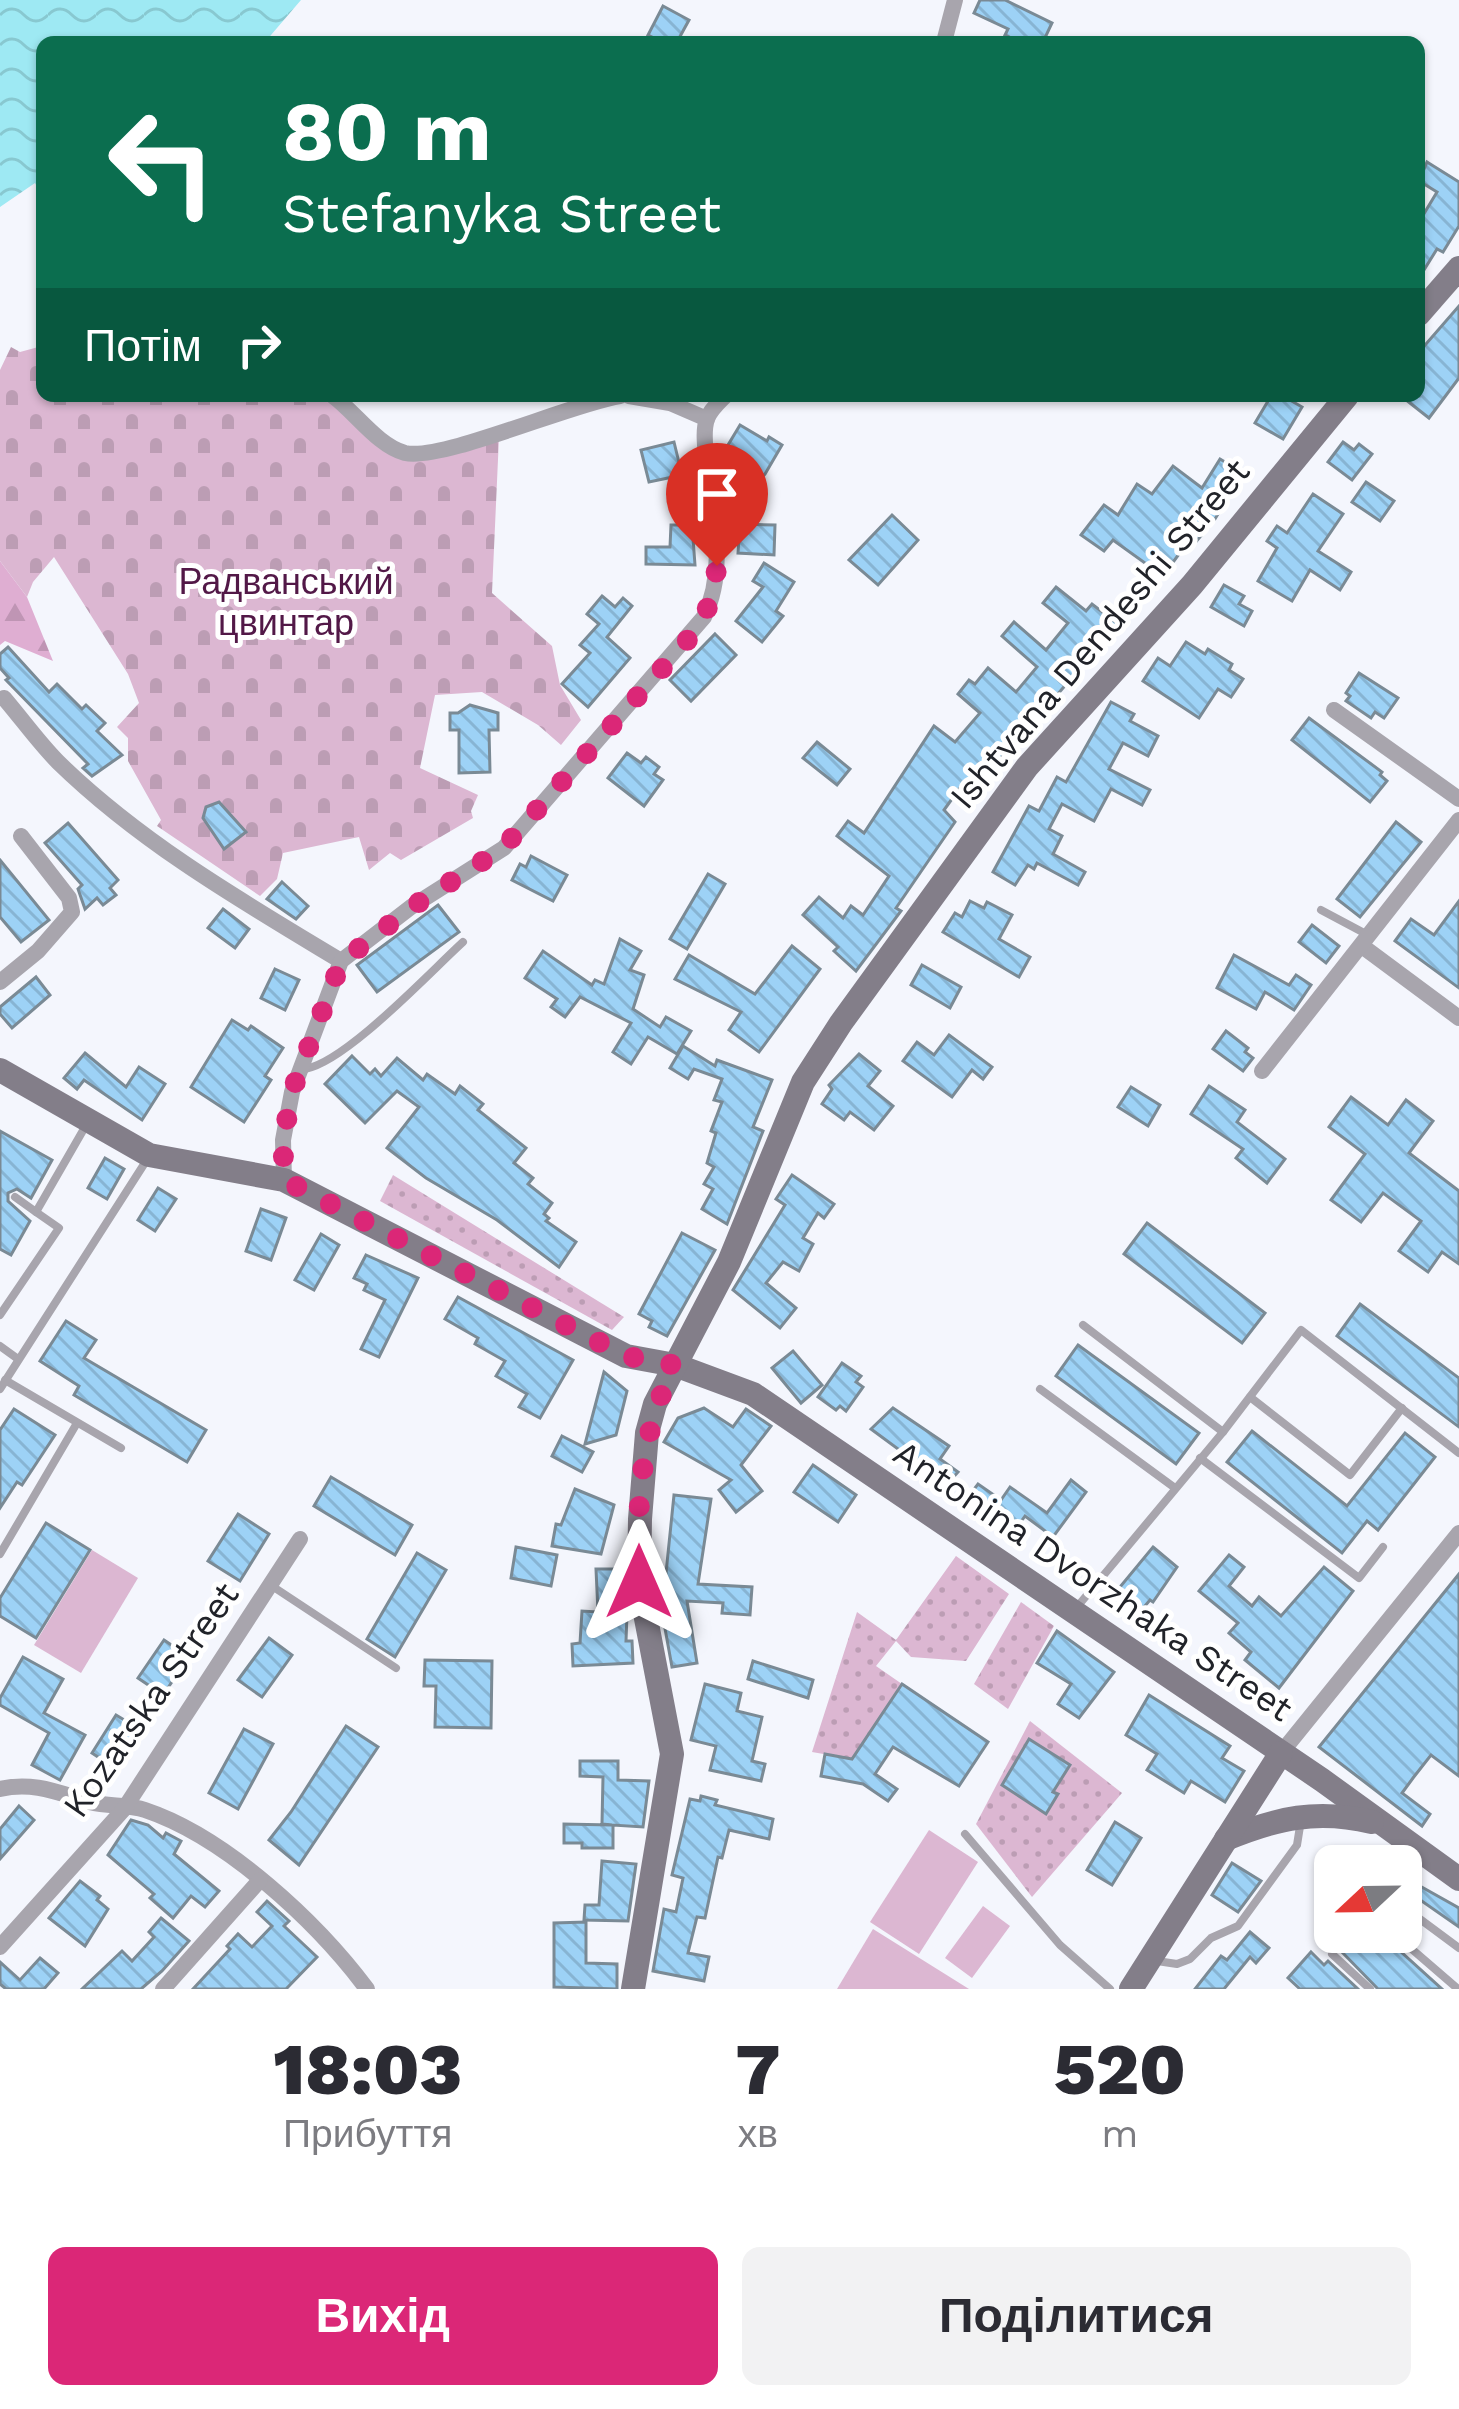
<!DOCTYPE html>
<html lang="uk">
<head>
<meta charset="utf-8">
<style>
	body { margin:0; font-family:"Work Sans",sans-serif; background:#f2f2f3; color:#2b2b33; height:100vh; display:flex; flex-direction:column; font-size:45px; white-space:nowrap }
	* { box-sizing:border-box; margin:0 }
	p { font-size:39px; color:#7c7c81 }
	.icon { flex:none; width:66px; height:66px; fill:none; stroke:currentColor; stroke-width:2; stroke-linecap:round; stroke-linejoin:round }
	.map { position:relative; height:1989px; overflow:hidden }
	.drawer { display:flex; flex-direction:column; background:#fff; flex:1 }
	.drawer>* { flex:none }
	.hud { position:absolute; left:36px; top:36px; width:1389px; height:366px; border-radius:18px; box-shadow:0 3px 9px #0004; background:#0b6e4f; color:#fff; overflow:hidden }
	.needle { width:78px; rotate:248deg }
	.tools { position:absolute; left:1314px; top:1845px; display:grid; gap:24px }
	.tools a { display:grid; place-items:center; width:108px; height:108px; border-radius:18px; background:#fff; box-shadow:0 3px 9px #0004; font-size:60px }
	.pin { position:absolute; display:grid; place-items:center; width:102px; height:102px; color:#fff; margin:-123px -51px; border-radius:50% 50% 50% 0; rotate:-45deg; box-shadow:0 0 12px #0007 }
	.pin .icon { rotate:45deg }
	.me { position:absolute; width:132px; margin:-66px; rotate:0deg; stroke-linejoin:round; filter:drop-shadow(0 0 9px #0008) }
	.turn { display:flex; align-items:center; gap:42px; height:252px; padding:0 48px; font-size:54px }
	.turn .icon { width:156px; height:156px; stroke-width:2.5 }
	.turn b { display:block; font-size:84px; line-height:102px }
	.then { display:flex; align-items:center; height:114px; padding:0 48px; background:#0003; gap:24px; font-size:45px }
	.eta { display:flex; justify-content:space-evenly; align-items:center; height:204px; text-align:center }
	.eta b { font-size:72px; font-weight:800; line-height:84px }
	.button { display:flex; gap:24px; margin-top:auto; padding:24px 48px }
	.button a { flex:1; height:138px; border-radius:18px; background:#db2777; color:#fff; font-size:48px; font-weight:800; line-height:138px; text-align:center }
	.button a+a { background:#f2f2f3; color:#2b2b33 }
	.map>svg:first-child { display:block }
</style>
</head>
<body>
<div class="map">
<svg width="1459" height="1989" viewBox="0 0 1459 1989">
	<defs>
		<pattern id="grass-dots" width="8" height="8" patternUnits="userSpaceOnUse" patternTransform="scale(3)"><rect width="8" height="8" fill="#dcb7d2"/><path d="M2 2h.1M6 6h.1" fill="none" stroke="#bc9db4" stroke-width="1.8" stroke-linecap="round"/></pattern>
		<pattern id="forest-firs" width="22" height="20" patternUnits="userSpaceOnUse" patternTransform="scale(3)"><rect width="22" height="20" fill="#dfaed2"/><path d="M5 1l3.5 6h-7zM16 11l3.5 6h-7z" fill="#bf95b4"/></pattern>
		<pattern id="cemetery-stones" width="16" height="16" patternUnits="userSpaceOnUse" patternTransform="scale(3)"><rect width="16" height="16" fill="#dcb7d2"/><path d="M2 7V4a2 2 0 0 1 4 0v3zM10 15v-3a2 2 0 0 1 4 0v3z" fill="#bc9db4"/></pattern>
		<pattern id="water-waves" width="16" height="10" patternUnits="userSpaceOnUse" patternTransform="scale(3)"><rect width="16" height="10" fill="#9ee9f3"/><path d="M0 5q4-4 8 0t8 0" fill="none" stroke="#88c8d0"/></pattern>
		<pattern id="building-back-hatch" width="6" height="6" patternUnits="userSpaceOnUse" patternTransform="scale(3)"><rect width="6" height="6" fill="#9dd2f6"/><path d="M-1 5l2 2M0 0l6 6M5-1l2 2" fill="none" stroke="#87b4d3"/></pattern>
	</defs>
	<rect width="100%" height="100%" fill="#f4f6fd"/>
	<g fill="url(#grass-dots)">
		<polygon points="393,1175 624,1317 612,1330 380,1201"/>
		<polygon points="956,1556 1009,1594 966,1661 911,1657 896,1641 876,1666 902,1684 852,1759 812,1752 857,1612 896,1640"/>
		<polygon points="1021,1602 1054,1626 1008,1709 974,1684"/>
		<polygon points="1030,1721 1122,1793 1032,1897 976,1824"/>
	</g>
	<polygon fill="url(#forest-firs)" points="0,561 27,597 53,661 5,641 0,645"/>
	<polygon fill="url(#cemetery-stones)" points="42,346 42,396 327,396 408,461 499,437 492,593 552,646 560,685 581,720 561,745 538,725 482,692 435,695 420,768 478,795 471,811 473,818 401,860 390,853 369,870 359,837 283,853 277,879 260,896 157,826 161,820 128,761 128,738 117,727 139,703 128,674 54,557 33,582 27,597 0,561 0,370 11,347 20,352"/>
	<g fill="#dcb7d2">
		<polygon points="92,1550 138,1578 81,1673 34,1645"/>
		<polygon points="929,1830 978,1862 919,1954 870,1922"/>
		<polygon points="983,1906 1010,1926 972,1978 945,1958"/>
		<polygon points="873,1929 969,1989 837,1989"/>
	</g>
	<polygon fill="url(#water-waves)" points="0,0 301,0 265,42 42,42 42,195 35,183 0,207"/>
	<g fill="url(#building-back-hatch)" stroke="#7a8a95" stroke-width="3">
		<polygon points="980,0 1005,0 1052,23 1043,42 1020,42 1005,35 1008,29 974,13"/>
		<polygon points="663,6 689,20 677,42 662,42 648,35"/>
		<polygon points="1427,162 1459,182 1459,226 1443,252 1437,249 1419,278 1419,222 1437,192 1419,181"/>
		<polygon points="1459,306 1459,378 1429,418 1401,396 1419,396 1419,352"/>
		<polygon points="1271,396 1283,396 1302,407 1283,439 1255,423"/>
		<polygon points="740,425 767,441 769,437 782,445 765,474 744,497 722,480 739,458 725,450"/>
		<polygon points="674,442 682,475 649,482 641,450"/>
		<polygon points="1343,442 1354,450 1359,444 1372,454 1352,480 1328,462"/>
		<polygon points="1220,459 1243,473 1215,519 1195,543 1190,539 1163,576 1113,540 1104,551 1081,535 1104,505 1118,515 1137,484 1152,494 1173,466 1202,488"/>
		<polygon points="1366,482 1394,501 1380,521 1352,502"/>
		<polygon points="1313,494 1343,514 1318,551 1351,572 1340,590 1310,570 1292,601 1258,581 1277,548 1267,541 1277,526 1287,533"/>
		<polygon points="892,515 918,540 878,585 849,560"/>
		<polygon points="740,524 775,525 774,555 738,553"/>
		<polygon points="671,525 692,525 695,565 646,564 646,547 670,547"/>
		<polygon points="764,563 794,582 776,611 783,616 762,642 736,621 763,587 753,581"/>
		<polygon points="1224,585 1244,596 1239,604 1252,611 1244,626 1211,607"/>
		<polygon points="1056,587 1086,611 1092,604 1118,624 1020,738 1018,736 973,794 962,785 944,810 955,822 896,908 901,911 856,971 834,951 838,947 803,915 819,897 843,918 851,906 863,915 889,876 837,836 848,821 864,833 934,726 955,742 980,713 958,694 969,680 975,684 988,668 1016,692 1037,667 1002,636 1014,622 1046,650 1068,623 1043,603"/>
		<polygon points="602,596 615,607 623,598 632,606 607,637 630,658 588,707 562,684 590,653 580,645 599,624 587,614"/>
		<polygon points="715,634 736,655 691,701 670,680"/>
		<polygon points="1186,642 1205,654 1208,649 1232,664 1229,670 1243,679 1231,697 1218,689 1199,718 1143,681 1158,658 1170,666"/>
		<polygon points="8,647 49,692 57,684 82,709 86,705 105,723 97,731 122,755 92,776 83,768 88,764 6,680 9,678 0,668 0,654"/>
		<polygon points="1359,673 1398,698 1384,718 1375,712 1371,718 1346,701 1350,696 1346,693"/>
		<polygon points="1111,702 1134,714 1130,721 1158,736 1148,756 1123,743 1109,769 1150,790 1142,805 1111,789 1094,821 1062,804 1049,829 1062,836 1053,854 1085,872 1078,885 1037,863 1034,869 1028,865 1015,885 993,872 1029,806 1039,811 1057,777 1066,782"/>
		<polygon points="470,705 498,713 498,730 489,730 490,772 459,773 459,730 450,730 450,713 458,713"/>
		<polygon points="1309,718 1382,772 1380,775 1387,781 1370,802 1292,740"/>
		<polygon points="817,742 850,769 837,785 803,758"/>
		<polygon points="627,753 641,763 646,757 659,767 654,774 663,780 644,806 608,778"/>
		<polygon points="219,802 246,832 224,849 203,818 206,807"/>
		<polygon points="1396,822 1421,842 1360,917 1337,899"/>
		<polygon points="68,823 118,880 110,888 116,895 103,905 97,898 85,909 78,889 82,885 45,843"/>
		<polygon points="531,856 567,875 553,901 512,880 520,864 526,867"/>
		<polygon points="0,860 49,920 21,942 0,917"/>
		<polygon points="708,874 725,884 687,949 670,939"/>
		<polygon points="282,882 308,906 296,919 267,899"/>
		<polygon points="970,901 984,908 987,902 1012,915 999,939 1030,957 1019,977 943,932 955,913 962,917"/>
		<polygon points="1459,901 1459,988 1395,941 1411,919 1434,935"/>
		<polygon points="438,905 459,932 377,992 357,965"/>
		<polygon points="223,909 249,929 235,948 208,928"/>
		<polygon points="1312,925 1339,946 1326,963 1299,942"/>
		<polygon points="620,939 641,951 630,970 644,975 633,1009 660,1027 666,1017 691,1031 677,1054 648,1037 631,1064 613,1052 631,1023 580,997 565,1017 551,1007 557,999 525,978 543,951 592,985 595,980 604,984"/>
		<polygon points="792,946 820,969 759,1052 729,1030 741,1012 675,979 689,955 755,994"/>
		<polygon points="1234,955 1289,985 1296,975 1311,985 1294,1010 1265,992 1256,1009 1217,988"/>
		<polygon points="922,965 961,987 950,1008 911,985"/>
		<polygon points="275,969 299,980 285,1010 261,998"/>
		<polygon points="36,977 50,995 12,1028 0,1014 0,1007"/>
		<polygon points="232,1020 248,1030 251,1026 283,1048 265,1076 271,1080 244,1122 191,1087"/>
		<polygon points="1226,1031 1248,1048 1245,1052 1253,1058 1243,1071 1213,1049"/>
		<polygon points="949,1035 992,1067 983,1079 972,1070 952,1097 903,1061 917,1042 934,1055"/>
		<polygon points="683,1046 715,1066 717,1060 772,1080 753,1127 763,1131 727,1224 702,1209 713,1189 704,1184 714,1167 707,1163 716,1133 711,1131 722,1102 714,1100 722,1079 694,1069 688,1079 670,1068"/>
		<polygon points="85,1053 126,1087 139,1067 165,1084 142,1120 84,1080 77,1089 64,1078"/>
		<polygon points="859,1054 880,1071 868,1086 893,1106 874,1130 850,1112 844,1120 822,1104 832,1089 829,1085"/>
		<polygon points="352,1056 370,1074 375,1069 381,1076 397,1058 423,1080 427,1074 455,1094 460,1086 483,1104 478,1110 526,1148 514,1163 533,1178 528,1184 552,1203 544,1214 549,1218 546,1221 576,1242 559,1267 497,1220 426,1178 387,1148 419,1107 397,1091 365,1123 325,1084"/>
		<polygon points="1209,1086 1245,1110 1237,1122 1285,1159 1267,1183 1236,1158 1243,1149 1191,1114"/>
		<polygon points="1131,1087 1160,1105 1148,1126 1118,1107"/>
		<polygon points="1351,1097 1388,1125 1406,1100 1433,1121 1409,1153 1459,1191 1459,1264 1442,1252 1428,1272 1399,1251 1421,1221 1383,1193 1361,1222 1331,1200 1365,1154 1329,1127"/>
		<polygon points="0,1131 52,1160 31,1198 17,1189 8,1193 8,1201 30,1221 11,1255 0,1249"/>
		<polygon points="105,1158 124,1169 107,1199 88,1188"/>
		<polygon points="792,1175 834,1204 824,1218 818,1213 803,1238 813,1244 799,1271 783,1262 766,1283 796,1308 780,1328 733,1290 785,1205 776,1199"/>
		<polygon points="158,1188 176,1199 155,1231 138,1220"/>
		<polygon points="261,1209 286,1218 271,1260 246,1251"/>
		<polygon points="1147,1223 1265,1313 1242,1343 1124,1254"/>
		<polygon points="682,1233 715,1250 667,1336 649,1327 652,1321 639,1314"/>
		<polygon points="321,1234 339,1245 314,1290 295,1280"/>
		<polygon points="366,1255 418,1278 379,1357 361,1349 385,1300 364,1290 367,1284 354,1278"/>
		<polygon points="458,1297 573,1360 540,1418 519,1407 527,1394 496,1376 505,1361 475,1344 478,1338 445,1319"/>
		<polygon points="1360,1304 1459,1378 1459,1427 1337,1336"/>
		<polygon points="66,1321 96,1340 84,1358 206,1430 187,1462 74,1395 79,1386 40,1361"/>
		<polygon points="1078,1345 1199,1433 1176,1464 1056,1376"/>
		<polygon points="793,1351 822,1385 801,1403 772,1368"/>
		<polygon points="842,1363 861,1376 856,1382 863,1387 846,1411 840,1406 836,1410 818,1397"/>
		<polygon points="604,1372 627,1391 616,1435 585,1444"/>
		<polygon points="704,1408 733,1427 746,1409 771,1426 741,1465 762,1491 736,1512 719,1490 731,1480 664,1442 678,1418"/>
		<polygon points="893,1408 949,1446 940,1459 958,1472 947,1484 907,1460 909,1457 871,1429"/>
		<polygon points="14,1409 55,1435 22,1485 17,1482 0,1508 0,1430"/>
		<polygon points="1252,1431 1347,1506 1405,1433 1435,1457 1378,1530 1367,1521 1342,1553 1227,1462"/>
		<polygon points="562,1436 593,1452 582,1472 552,1456"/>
		<polygon points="813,1465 856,1495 838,1522 794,1492"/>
		<polygon points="331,1477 412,1525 395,1555 314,1506"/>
		<polygon points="1071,1480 1086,1492 1053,1537 1025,1516 1015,1530 968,1497 978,1484 1001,1500 1010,1487 1047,1513"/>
		<polygon points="575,1489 614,1505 601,1554 552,1546 556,1524 561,1525"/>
		<polygon points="674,1495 711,1499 698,1584 752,1587 750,1615 722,1613 723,1603 687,1601 697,1663 672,1667 662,1612"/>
		<polygon points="238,1514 269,1534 240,1581 208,1561"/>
		<polygon points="46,1523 90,1550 36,1638 0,1616 0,1598"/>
		<polygon points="516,1547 557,1555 551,1586 511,1578"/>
		<polygon points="1153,1547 1177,1567 1153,1602 1150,1600 1139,1613 1115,1593"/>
		<polygon points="417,1553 446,1570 395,1657 367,1639"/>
		<polygon points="1229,1555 1244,1567 1229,1586 1252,1606 1259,1597 1281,1616 1324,1567 1353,1591 1279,1688 1245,1660 1251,1652 1229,1633 1238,1623 1199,1591"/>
		<polygon points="596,1569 619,1569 620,1614 627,1614 626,1641 632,1641 633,1663 573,1666 572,1644 580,1643 582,1611 598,1612"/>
		<polygon points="1459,1574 1459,1776 1431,1755 1413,1778 1402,1793 1430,1814 1422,1826 1319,1747"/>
		<polygon points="1057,1631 1114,1672 1079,1718 1058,1704 1071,1684 1037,1663"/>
		<polygon points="269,1638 292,1655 262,1697 238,1680"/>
		<polygon points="164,1640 189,1657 163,1695 138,1678"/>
		<polygon points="23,1657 63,1679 44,1713 85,1735 60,1780 32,1765 49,1733 0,1705 0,1698"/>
		<polygon points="425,1660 492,1661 491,1728 435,1727 436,1686 424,1686"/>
		<polygon points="753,1661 813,1680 808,1698 748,1679"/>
		<polygon points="705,1684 741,1693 737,1711 762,1717 752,1761 765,1764 761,1781 710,1770 716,1746 691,1740"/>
		<polygon points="902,1684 988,1742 959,1786 893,1747 875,1774 897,1789 888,1801 863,1784 821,1776 825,1754 852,1759"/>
		<polygon points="1149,1695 1230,1746 1222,1758 1244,1771 1225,1802 1191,1781 1184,1793 1147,1770 1157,1754 1126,1735"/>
		<polygon points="116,1715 141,1730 116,1769 92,1753"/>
		<polygon points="346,1726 378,1747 299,1865 269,1840 291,1812"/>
		<polygon points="244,1729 273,1744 238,1809 209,1793"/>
		<polygon points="1029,1739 1070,1765 1053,1792 1058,1794 1046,1814 1002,1785"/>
		<polygon points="580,1761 618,1761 618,1780 649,1781 643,1827 613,1825 613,1848 582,1848 582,1843 564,1843 564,1824 612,1825 602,1824 603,1777 580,1776"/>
		<polygon points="701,1796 717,1800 715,1805 773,1819 769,1839 729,1830 722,1858 718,1857 705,1918 697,1917 688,1953 709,1957 704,1981 653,1971 664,1909 676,1912 683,1878 672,1875 690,1799 700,1801"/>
		<polygon points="19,1806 34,1820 0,1859 0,1829"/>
		<polygon points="131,1820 148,1825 163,1838 166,1833 181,1841 174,1854 219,1891 205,1907 191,1896 173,1918 150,1898 154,1894 108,1855"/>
		<polygon points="1115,1822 1141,1838 1112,1885 1087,1870"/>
		<polygon points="602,1861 636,1864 628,1921 584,1920 585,1905 599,1905"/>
		<polygon points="1232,1863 1261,1881 1238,1912 1212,1895"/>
		<polygon points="80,1881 100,1896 97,1900 108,1909 85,1946 49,1918"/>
		<polygon points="1411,1881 1459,1908 1459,1927 1406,1890"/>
		<polygon points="267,1901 289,1921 284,1926 317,1957 286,1989 193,1989 230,1949 227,1946 238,1934 252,1947 272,1926 257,1912"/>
		<polygon points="161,1918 189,1941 162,1971 141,1989 82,1989 122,1951 132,1961 154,1937 149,1932"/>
		<polygon points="586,1922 586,1963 617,1964 617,1989 554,1987 554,1923"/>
		<polygon points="1250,1932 1269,1948 1256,1963 1250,1957 1224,1989 1195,1989 1221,1956 1227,1960"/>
		<polygon points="1354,1932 1379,1932 1442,1989 1378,1989 1339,1949"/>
		<polygon points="1311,1952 1324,1965 1328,1961 1358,1989 1300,1989 1288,1978"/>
		<polygon points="40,1958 58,1973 44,1989 6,1989 0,1984 0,1962 20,1980"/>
	</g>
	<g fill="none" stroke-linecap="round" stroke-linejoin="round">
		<g stroke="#a8a5ad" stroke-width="8">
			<polyline points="673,497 706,488"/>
			<polyline points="1321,910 1368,935"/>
			<path d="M305 1069C346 1062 429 973 463 942"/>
			<polyline points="15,1197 36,1212 85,1127"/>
			<polyline points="0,1315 59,1228 36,1212"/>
			<polyline points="1083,1325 1223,1432"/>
			<polyline points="0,1346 18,1359"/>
			<polyline points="5,1380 121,1448"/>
			<polyline points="0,1389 148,1158"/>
			<polyline points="1040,1389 1175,1488"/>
			<polyline points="1250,1397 1350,1475 1402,1408"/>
			<polyline points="1200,1458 1359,1578 1383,1547"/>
			<polyline points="0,1554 77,1423"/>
			<polyline points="272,1586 396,1668"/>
			<polyline points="1077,1607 1223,1432 1301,1330 1459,1453"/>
			<polyline points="965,1834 1060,1945 1110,1989"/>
			<polyline points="1401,1905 1459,1948"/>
			<polyline points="1392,1932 1458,1989"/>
			<polyline points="1332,1954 1370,1989"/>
			<polyline points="1157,1961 1177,1964 1190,1959 1211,1938 1238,1926 1297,1845 1301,1820"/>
		</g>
		<g stroke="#a8a5ad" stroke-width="16">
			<polyline points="944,42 955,0"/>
			<path d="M333 396C355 412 378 446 405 453 443 461 570 404 620 396"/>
			<polyline points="629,396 670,403 707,419"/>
			<path d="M4 698C22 719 39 743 58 762 141 843 243 902 341 961"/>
			<polyline points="1334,710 1459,799"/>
			<polyline points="1362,946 1459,1018"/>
			<polyline points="0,982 38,951 72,912 69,898 21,836"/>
			<polyline points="1262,1071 1459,820"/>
			<path d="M284 1180 283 1140 292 1092 341 961 411 907 504 848 704 617C729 565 710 511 706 457 705 445 703 430 707 419 710 410 719 402 725 396"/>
			<polyline points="1281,1753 1459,1533"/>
			<path d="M0 1789C33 1781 59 1793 90 1802 108 1807 128 1804 145 1810 226 1837 317 1922 367 1989"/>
			<polyline points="0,1947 124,1809 300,1539"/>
			<polyline points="163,1989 260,1880"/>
		</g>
		<g stroke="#837e89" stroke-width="24">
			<polyline points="1419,314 1459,268"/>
			<polyline points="0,1070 149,1155 284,1180 626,1356 675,1365 753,1394 1322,1780 1459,1879"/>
			<path d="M1226 1839C1277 1818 1317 1809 1372 1822"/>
			<polyline points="633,1989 672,1754 639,1582 640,1519 647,1433 655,1404 729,1262 803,1082 841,1023 1027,767 1192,585 1347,396"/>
			<polyline points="1131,1989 1281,1753"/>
		</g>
	</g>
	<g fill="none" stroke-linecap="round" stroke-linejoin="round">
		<path stroke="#db2777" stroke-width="21" stroke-dasharray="0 37.8" d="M639 1582C636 1508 640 1431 675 1365L626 1356 284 1180 283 1140 292 1091 341 962 412 907 503 848 692 635 712 600 717 566"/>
	</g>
	<g text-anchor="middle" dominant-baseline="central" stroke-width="10" stroke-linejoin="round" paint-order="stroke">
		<g font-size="36" fill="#521847" stroke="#fff">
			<text x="286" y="582">Радванський<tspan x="286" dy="41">цвинтар</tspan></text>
		</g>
		<g font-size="36" fill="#212329" stroke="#fff">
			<text transform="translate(1100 634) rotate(-50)">Ishtvana Dendeshi Street</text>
			<text transform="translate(1093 1581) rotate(34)">Antonina Dvorzhaka Street</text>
			<text transform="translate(151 1700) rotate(-55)">Kozatska Street</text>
		</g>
	</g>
</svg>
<div class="tools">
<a><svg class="needle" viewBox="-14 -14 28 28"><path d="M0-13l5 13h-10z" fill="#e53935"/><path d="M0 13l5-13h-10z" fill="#7c7c81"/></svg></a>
</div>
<div class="pin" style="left:717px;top:566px;background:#d93025"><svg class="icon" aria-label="arrive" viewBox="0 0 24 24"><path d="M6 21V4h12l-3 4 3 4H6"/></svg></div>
<svg class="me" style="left:639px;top:1582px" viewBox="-20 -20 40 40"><path d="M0-17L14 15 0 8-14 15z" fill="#db2777" stroke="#fff" stroke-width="4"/></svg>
<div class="hud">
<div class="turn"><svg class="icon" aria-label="left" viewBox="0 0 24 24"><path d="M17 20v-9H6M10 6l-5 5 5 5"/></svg><div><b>80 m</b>Stefanyka Street</div></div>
<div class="then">Потім<svg class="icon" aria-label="right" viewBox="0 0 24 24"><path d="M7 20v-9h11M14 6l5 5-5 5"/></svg></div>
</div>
</div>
<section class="drawer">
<div class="eta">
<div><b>18:03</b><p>Прибуття</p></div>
<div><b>7</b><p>хв</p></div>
<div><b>520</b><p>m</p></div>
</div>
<div class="button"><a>Вихід</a><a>Поділитися</a></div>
</section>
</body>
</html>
